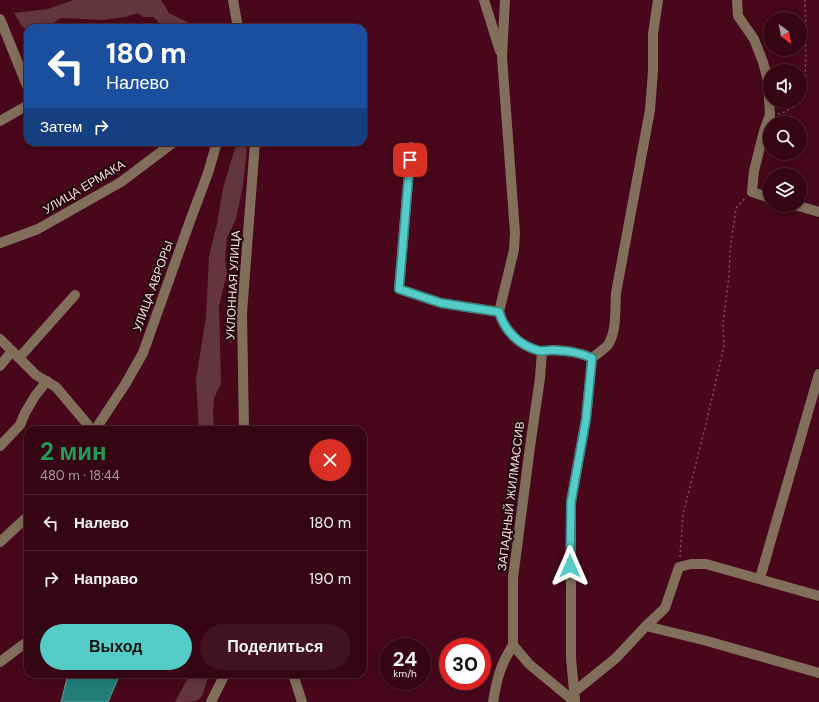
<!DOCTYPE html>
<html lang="ru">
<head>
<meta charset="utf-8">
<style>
	body { margin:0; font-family:"DM Sans",sans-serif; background:#411322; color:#f1f3f6; height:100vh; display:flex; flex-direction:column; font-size:15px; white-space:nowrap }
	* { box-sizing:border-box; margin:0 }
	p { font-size:13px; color:#aa99a0 }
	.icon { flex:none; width:22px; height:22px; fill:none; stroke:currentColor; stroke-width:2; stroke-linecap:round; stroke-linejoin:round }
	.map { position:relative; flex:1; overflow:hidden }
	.drawer { position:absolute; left:24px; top:426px; width:343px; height:252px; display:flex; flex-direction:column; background:#360514; border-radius:12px; box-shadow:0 2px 10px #0003,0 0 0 1px #502634 }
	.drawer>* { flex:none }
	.hud { position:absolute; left:24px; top:24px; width:343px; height:122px; border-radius:12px; box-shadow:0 2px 10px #0003,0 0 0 1px #502634; background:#1a4fa0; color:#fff; overflow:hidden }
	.needle { width:26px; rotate:148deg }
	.controls { position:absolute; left:763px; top:12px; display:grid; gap:8px }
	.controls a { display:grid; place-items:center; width:44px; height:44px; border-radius:50%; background:#360514; box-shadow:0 2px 10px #0003,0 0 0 1px #502634; font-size:20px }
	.speed { position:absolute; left:379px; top:638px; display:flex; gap:8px; font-size:20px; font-weight:700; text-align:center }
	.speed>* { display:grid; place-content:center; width:52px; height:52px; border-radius:50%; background:#360514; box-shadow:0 2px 10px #0003,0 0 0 1px #502634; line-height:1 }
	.speed small { font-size:10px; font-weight:400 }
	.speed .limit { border:6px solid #d22; background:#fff; color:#111 }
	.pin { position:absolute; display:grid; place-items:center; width:34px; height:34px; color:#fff; margin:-17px; border-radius:8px; box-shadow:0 2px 6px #0006 }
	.me { position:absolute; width:44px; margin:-22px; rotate:0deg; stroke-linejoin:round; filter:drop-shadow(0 0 3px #0008) }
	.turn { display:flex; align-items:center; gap:14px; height:84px; padding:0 16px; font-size:18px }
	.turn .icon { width:52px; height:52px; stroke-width:2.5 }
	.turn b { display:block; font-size:28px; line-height:34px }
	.then { display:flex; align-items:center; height:38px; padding:0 16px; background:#0003; gap:8px; font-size:15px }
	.round { display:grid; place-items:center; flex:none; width:42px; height:42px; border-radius:21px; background:#411322 }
	.head { display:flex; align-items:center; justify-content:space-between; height:68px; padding:0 16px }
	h1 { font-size:24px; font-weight:700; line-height:30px; color:#1e9e55 }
	.primary-button { display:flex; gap:8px; margin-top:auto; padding:8px 16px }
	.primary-button a { flex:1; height:46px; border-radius:24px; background:#54cdc8; color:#111; font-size:16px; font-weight:700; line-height:46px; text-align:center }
	.primary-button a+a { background:#411322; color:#f1f3f6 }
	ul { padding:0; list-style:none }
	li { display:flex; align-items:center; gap:12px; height:56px; padding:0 16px; border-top:1px solid #502634 }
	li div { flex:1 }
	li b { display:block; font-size:15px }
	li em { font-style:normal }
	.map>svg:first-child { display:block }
</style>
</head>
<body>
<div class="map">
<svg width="819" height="702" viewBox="0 0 819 702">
	<rect width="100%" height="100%" fill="#48071a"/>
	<g fill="#63363d">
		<path d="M73 0H161L169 13 191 24 192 28C176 28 165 32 154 17H143L138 13 125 17 103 20 61 18 45 28H23L14 13 48 9Z"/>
		<polygon points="237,142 243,142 247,149 243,185 236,219 227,238 225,260 227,273 219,306 221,384 214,398 213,412 214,430 199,430 196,379 206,317 209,256 217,224 223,188"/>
		<path d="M190 674H209C200 702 205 702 175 702Z"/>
	</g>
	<polygon fill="#217e7a" stroke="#629b9a" points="68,674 120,674 108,702 61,702"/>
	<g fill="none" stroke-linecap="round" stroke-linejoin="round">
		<g stroke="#865260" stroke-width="1.5" stroke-dasharray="2 3" stroke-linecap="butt">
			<polyline points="800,100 805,93 806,31 805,0"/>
			<path d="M778 114C786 112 794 108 799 101"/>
			<polyline points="680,557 683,514 705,428 724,346 723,324 729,276 730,251 736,208 746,197"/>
		</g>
		<g stroke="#816f5b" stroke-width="10">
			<polyline points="233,0 238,28"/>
			<polyline points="484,0 500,51"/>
			<path d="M505 0 502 57 515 233 514 250 499 312C505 332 520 346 540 351 544 352 549 350 553 350 568 351 579 352 592 358 597 354 603 350 607 346 617 334 615 308 616 293L650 110 653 71V34L658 0"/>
			<polyline points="737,0 738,16 754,39 763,62 768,81 770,115 764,131 754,171 752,192 770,198"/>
			<polyline points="0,19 28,88"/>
			<polyline points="0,121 28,105"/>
			<polyline points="411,147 399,289 441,303 499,312"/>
			<polyline points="795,205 819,212"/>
			<polyline points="0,243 38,229 121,182 174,142"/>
			<polyline points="0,339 36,375 56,387 88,425 90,430"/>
			<polyline points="19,358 75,295"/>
			<polyline points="0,366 12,351"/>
			<polyline points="95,430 126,383 143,353 190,221 208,173 217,142"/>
			<polyline points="244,430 242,313 255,142"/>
			<polyline points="0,446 20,425 25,413 35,396 47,381"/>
			<polyline points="0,542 28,516"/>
			<polyline points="760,578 819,374"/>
			<polyline points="646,626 665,608 679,567 691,564 706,564 819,596"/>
			<polyline points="513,645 513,578 530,447 540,378 542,351"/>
			<polyline points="0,662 28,641"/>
			<polyline points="293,674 302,702"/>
			<polyline points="574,692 616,658 646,626 707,641 819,673"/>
			<polyline points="211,702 225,674"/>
			<path d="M493 702C497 678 500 666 513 645L529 664 575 702"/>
			<polyline points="575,702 571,658 571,502 586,419 592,358"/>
		</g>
	</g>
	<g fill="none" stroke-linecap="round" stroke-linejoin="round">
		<defs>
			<path id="route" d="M410 160 399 289 441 303 499 312C505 332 520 346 540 351 544 351 549 350 553 350 568 351 578 352 592 358L586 419 571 502 570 566"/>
		</defs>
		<use href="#route" stroke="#378582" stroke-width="10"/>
		<use href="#route" stroke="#54cdc8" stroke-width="7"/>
	</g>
	<g text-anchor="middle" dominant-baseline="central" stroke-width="4" stroke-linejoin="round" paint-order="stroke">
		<g font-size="12" fill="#fae0e3" stroke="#1f0509">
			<text transform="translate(84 187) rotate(-31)">УЛИЦА ЕРМАКА</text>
			<text transform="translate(233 285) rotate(-87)">УКЛОННАЯ УЛИЦА</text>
			<text transform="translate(153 286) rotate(-70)">УЛИЦА АВРОРЫ</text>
			<text transform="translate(511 496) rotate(-83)">ЗАПАДНЫЙ ЖИЛМАССИВ</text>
		</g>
	</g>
</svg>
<div class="controls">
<a><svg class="needle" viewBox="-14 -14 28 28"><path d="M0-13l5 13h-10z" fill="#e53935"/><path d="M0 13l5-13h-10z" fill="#aa99a0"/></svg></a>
<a><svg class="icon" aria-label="sound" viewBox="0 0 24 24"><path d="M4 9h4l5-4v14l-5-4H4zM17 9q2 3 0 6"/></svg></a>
<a><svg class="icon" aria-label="search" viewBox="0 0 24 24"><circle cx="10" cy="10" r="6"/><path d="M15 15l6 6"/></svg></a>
<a><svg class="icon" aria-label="layers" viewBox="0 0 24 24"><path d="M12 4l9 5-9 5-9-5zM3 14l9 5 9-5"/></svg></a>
</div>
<div class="speed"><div>24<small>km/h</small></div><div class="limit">30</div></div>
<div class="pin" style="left:410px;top:160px;background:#d93025"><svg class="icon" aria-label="arrive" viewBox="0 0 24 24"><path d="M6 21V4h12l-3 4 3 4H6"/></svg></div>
<svg class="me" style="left:570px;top:566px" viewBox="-20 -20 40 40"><path d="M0-17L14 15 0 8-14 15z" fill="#54cdc8" stroke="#fff" stroke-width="4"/></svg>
<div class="hud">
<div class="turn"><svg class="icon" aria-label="left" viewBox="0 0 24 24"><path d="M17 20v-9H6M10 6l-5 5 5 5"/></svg><div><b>180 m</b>Налево</div></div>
<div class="then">Затем<svg class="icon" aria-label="right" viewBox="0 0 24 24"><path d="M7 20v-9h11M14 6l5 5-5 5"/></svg></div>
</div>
<section class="drawer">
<div class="head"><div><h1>2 мин</h1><p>480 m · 18:44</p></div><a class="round" style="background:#d93025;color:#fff"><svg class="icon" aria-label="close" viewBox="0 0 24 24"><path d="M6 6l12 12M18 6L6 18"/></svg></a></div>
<ul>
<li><svg class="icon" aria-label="left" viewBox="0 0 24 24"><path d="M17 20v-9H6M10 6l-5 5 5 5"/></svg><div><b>Налево</b></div><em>180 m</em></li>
<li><svg class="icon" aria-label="right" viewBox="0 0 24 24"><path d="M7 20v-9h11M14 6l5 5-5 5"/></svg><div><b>Направо</b></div><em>190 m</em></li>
</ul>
<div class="primary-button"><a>Выход</a><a>Поделиться</a></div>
</section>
</div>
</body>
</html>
